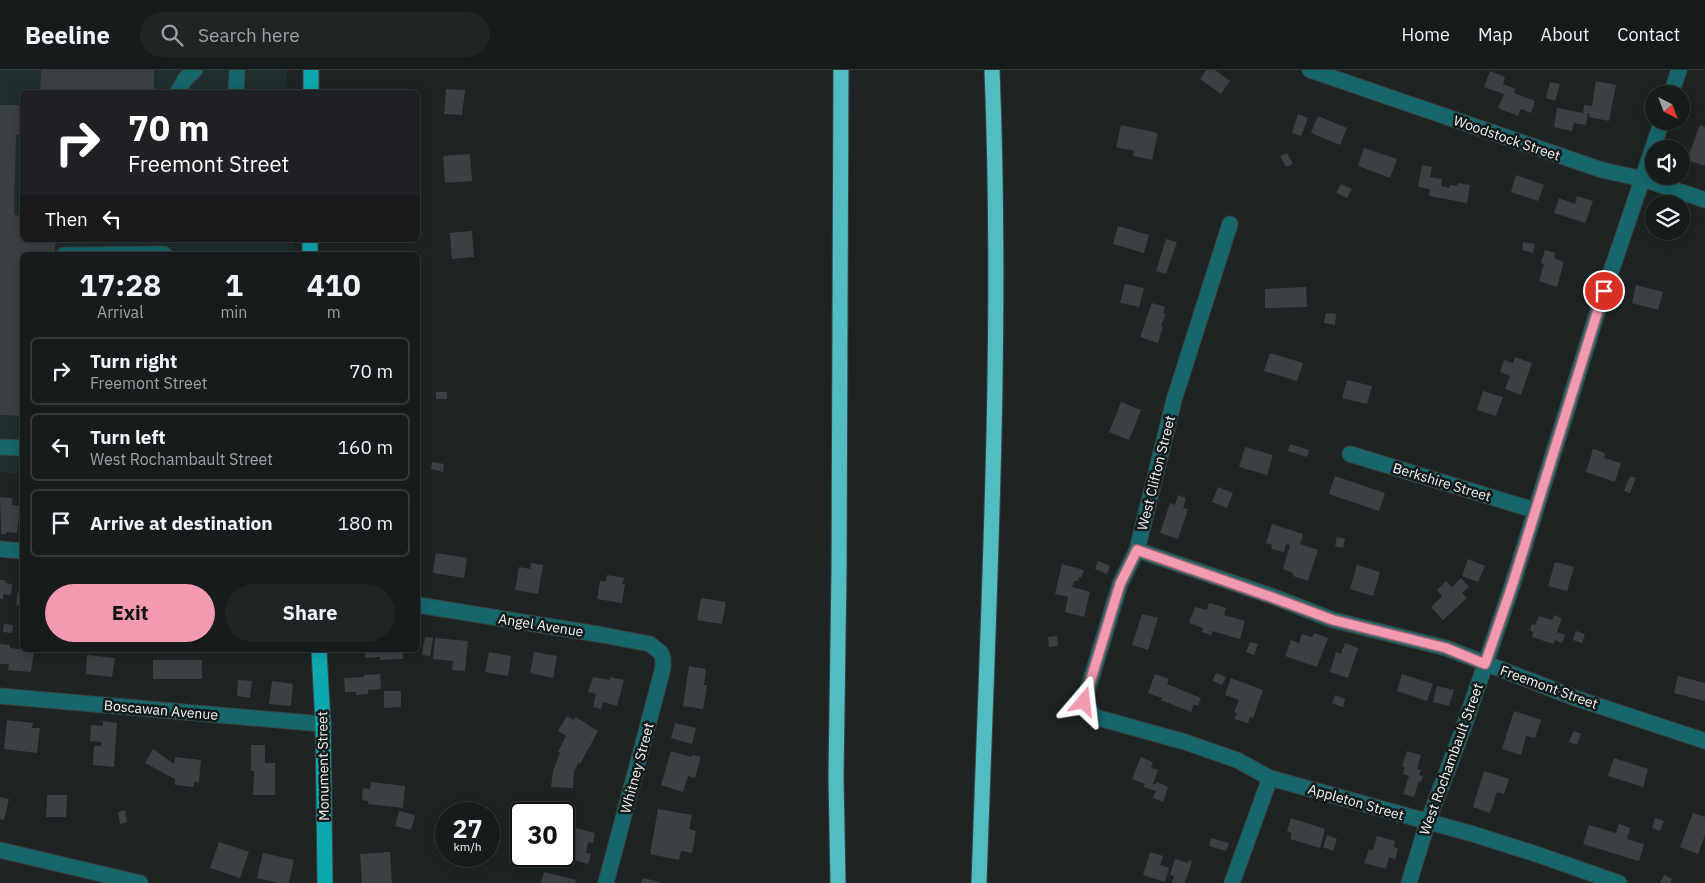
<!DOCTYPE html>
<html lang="en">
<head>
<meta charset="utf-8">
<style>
	body { margin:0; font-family:"IBM Plex Sans",sans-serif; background:#1f2424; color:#f1f3f6; height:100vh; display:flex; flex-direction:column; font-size:19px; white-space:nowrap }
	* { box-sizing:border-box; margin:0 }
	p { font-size:16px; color:#9ea1a3 }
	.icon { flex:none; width:28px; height:28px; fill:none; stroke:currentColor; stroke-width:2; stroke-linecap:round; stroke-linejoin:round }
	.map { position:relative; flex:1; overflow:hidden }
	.details { position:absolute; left:20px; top:182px; width:400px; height:400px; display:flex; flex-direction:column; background:#161b1b; border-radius:8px; box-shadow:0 2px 12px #0003,0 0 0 1px #35393a }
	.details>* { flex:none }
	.top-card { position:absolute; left:20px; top:20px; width:400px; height:152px; border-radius:8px; box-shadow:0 2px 12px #0003,0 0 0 1px #35393a; background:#202124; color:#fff; overflow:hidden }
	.needle { width:32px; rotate:138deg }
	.buttons { position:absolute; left:1645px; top:15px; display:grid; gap:10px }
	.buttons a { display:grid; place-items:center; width:45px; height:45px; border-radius:50%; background:#161b1b; box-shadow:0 2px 12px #0003,0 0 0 1px #35393a; font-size:25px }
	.speed { position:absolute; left:435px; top:732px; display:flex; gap:10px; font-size:25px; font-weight:700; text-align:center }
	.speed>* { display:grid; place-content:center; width:65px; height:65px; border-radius:50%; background:#161b1b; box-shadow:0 2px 12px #0003,0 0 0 1px #35393a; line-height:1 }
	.speed small { font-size:12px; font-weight:400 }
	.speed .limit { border:2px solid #111; border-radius:8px; background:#fff; color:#111 }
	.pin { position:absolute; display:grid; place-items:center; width:42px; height:42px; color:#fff; margin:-21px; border:2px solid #fff; border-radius:50%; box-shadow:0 1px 5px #0007 }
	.me { position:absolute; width:55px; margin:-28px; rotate:17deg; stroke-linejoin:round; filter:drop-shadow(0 0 4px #0008) }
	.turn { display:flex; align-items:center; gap:18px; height:105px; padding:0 25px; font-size:22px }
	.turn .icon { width:65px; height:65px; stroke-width:2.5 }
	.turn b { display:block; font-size:35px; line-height:42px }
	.then { display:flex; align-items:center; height:48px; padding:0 25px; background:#0003; gap:10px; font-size:19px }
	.eta { display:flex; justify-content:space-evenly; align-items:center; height:85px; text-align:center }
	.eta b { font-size:30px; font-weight:700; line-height:35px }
	.cta { display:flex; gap:10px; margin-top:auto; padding:10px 25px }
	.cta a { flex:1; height:58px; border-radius:30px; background:#f29aaf; color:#111; font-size:20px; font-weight:700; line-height:58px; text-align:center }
	.cta a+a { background:#1f2424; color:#f1f3f6 }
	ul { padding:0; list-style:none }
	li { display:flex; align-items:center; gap:15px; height:68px; margin:0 10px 8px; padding:0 15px; border:2px solid #35393a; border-radius:8px }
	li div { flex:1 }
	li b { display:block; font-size:19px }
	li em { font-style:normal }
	header { display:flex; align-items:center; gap:30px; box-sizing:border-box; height:70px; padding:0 25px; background:#161b1b; border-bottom:1px solid #35393a }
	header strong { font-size:24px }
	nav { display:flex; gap:28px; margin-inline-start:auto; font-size:18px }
	.search { width:350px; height:45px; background:#1f2424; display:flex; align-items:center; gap:12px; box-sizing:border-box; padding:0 18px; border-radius:28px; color:#9ea1a3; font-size:19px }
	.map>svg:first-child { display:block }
</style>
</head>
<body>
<header>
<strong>Beeline</strong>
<div class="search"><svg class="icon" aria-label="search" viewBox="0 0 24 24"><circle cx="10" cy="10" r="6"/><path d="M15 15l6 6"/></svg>Search here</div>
<nav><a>Home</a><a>Map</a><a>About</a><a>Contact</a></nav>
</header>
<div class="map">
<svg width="1705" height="813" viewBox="0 0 1705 813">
	<rect width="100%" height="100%" fill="#1e2424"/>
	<polygon fill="#202e2f" points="0,0 287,0 286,22 22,22 22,170 294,170 295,185 22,185 22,404 0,402"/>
	<g fill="#3b4142">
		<polygon points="41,0 154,0 154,22 40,22"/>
		<polygon points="1206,0 1215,0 1230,11 1221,24 1200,9"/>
		<polygon points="1490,1 1505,7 1503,14 1516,19 1514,23 1535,31 1531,43 1521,39 1518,46 1498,38 1504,24 1484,17"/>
		<polygon points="1596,11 1616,15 1609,51 1589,47 1590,44 1588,43 1586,55 1574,53 1572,61 1554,57 1557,38 1583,43 1584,35 1592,36"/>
		<polygon points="1550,12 1560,14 1555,31 1546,28"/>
		<polygon points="446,19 465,20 462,45 444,44"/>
		<polygon points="0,35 22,35 22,65 16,65 14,145 22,146 22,170 55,170 55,185 22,185 22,346 0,345"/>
		<polygon points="1298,44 1308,48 1301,66 1292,63"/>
		<polygon points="1318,46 1347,58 1340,75 1311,63"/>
		<polygon points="1121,55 1158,63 1152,90 1133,86 1134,81 1116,77"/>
		<polygon points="1700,55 1705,57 1705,96 1687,90"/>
		<polygon points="1364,78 1397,89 1390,108 1358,96"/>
		<polygon points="1287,83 1293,94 1286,97 1280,86"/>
		<polygon points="470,84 472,111 445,113 443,86"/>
		<polygon points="1422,95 1432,97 1430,107 1442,109 1441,116 1449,118 1450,115 1457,116 1458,113 1470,115 1467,133 1429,126 1430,119 1418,117"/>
		<polygon points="1516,105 1544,115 1538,131 1511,122"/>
		<polygon points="1341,114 1352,119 1347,128 1336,123"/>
		<polygon points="1577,126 1593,131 1585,153 1554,143 1559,128 1575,134"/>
		<polygon points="1118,156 1149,165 1144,183 1113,174"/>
		<polygon points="472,161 474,187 452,189 450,163"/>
		<polygon points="1658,161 1680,161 1676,170"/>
		<polygon points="1166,169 1177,172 1166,204 1156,201"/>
		<polygon points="1523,172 1535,174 1533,183 1522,180"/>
		<polygon points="1545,180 1555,183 1554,188 1564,192 1557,217 1539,211 1544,194 1541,193"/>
		<polygon points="1125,214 1144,218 1139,237 1120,233"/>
		<polygon points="1636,215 1663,222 1658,240 1632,233"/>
		<polygon points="1306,217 1307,237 1265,238 1265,219"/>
		<polygon points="1152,233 1165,237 1163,243 1166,244 1161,256 1163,257 1158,273 1140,267"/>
		<polygon points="1326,243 1336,244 1335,255 1324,253"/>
		<polygon points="1270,283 1303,293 1297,311 1264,301"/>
		<polygon points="1515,287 1532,293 1521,325 1505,319 1510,306 1500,302 1504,290 1513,293"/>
		<polygon points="1347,310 1372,316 1367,334 1342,328"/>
		<polygon points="1483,321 1503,327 1496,346 1477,340"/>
		<rect x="436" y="322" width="11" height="7"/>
		<polygon points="1121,332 1141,340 1129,370 1109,362"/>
		<polygon points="1290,374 1309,380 1307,387 1288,381"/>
		<polygon points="1245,377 1273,385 1267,405 1239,397"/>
		<polygon points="1593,379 1605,383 1604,388 1621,393 1615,412 1586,402"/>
		<polygon points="432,392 444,394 443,402 431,399"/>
		<polygon points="1335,406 1385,423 1379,441 1329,424"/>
		<polygon points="1630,406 1636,408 1630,423 1624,421"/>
		<polygon points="1218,417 1233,423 1227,438 1212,432"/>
		<polygon points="1178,425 1186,428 1183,438 1188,439 1178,469 1160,463 1170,433 1175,435"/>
		<polygon points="0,427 12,428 12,435 20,436 17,463 6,462 6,464 1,464"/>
		<polygon points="1272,454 1303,464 1300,474 1318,480 1308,511 1293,506 1293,503 1283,499 1290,475 1286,474 1284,482 1271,479 1272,475 1266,473"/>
		<polygon points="1337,467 1345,469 1343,478 1335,476"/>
		<polygon points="436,483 467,488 464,508 433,503"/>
		<polygon points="1468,489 1485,496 1478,512 1462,506"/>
		<polygon points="1098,491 1110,496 1107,504 1095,499"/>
		<polygon points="1555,492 1574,497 1567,521 1548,516"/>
		<polygon points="531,493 543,495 538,524 515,520 519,497 530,499"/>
		<polygon points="1062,494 1084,500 1081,508 1079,507 1078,511 1074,511 1072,517 1090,522 1084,547 1065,542 1068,527 1055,524"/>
		<polygon points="1357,495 1380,502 1373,526 1350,519"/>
		<polygon points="607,505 624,508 622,514 625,514 622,533 597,529 600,511 606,512"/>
		<polygon points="1461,508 1469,517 1462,523 1467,528 1443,550 1431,537 1442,526 1437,520 1446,511 1452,517"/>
		<polygon points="0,510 5,510 5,513 12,514 11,525 3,524 3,529 0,529"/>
		<polygon points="18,521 22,522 22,536 16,535"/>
		<polygon points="701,528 726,532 722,554 697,550"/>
		<polygon points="1209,533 1226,538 1224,545 1245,551 1240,569 1212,561 1211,565 1202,562 1203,558 1189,553 1195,537 1207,540"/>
		<polygon points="1142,544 1158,548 1148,580 1132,575"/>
		<polygon points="1554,545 1562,548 1557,562 1565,565 1562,573 1555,570 1553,574 1532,567 1533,562 1530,560 1532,554 1535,555 1539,546 1552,550"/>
		<polygon points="4,554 13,555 12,563 3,562"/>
		<polygon points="1576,561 1585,564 1582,573 1573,570"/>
		<polygon points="1314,563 1328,568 1317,597 1285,586 1291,570 1299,573 1302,564 1312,567"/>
		<polygon points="1057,566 1058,576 1049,577 1048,567"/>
		<polygon points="425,567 433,568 430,586 422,585"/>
		<polygon points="435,568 468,571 465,601 452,600 453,591 433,589"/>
		<polygon points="1250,572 1258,574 1254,585 1246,582"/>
		<polygon points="1345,573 1358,578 1348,608 1330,602 1336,582 1341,584"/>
		<polygon points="0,574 10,575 10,578 34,581 31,602 8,600 9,594 0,594"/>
		<polygon points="365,580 403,580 403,589 380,590 380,587 365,588"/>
		<polygon points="489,582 511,586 508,606 485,602"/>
		<polygon points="534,582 557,586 553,608 530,603"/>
		<polygon points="87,585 115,588 112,607 86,604"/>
		<rect x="153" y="590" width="49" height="19"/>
		<polygon points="689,596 706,599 704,615 707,615 703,639 683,636"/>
		<polygon points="1216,603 1226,607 1222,615 1212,611"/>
		<polygon points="380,604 381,619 368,620 368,624 356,625 356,622 345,622 344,608 364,607 364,605"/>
		<polygon points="1155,604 1169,609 1167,614 1201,628 1198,636 1194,634 1191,642 1161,630 1162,628 1148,623"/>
		<polygon points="1402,604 1433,614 1427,631 1397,621"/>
		<polygon points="1678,606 1705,613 1705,631 1674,623"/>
		<polygon points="593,607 610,610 610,607 624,610 617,636 603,632 601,639 593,637 596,624 588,622"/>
		<polygon points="1231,608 1263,620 1253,648 1250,647 1248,653 1234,649 1237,643 1234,642 1239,630 1225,625"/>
		<polygon points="238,610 252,611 250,628 237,626"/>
		<polygon points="272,611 293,614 291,636 269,634"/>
		<polygon points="1437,616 1454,620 1449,636 1433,632"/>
		<polygon points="384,621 401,621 401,637 384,638"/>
		<polygon points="1335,625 1345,629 1343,637 1332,633"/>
		<polygon points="1514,641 1541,650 1535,668 1526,666 1521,685 1502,679"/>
		<polygon points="567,646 574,650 576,647 598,661 580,694 578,693 574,702 573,718 551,717 553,701 560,683 558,682 566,666 558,661"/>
		<polygon points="7,650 33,653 32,658 40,658 37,683 4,679"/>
		<polygon points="103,651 117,653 114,697 93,695 94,676 101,676 101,672 90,671 91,655 103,656"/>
		<polygon points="675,653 696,658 692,674 671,668"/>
		<polygon points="1574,661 1581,664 1577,675 1569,672"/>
		<polygon points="251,675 265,675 265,693 275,693 275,725 253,725 254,701 251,701"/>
		<polygon points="153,679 174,694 175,687 201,690 199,712 194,712 194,717 175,715 175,709 145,693"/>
		<polygon points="671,681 691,687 692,685 701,687 695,708 688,706 683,722 661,715"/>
		<polygon points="1407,681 1421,685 1417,699 1421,700 1419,705 1423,706 1421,712 1419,711 1414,727 1403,724 1409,706 1403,704 1405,697 1402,696"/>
		<polygon points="1141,687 1153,692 1151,698 1158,700 1153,714 1156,714 1157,712 1168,717 1163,732 1153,728 1156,721 1143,717 1145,714 1132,709"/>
		<polygon points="1614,688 1648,699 1643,717 1608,706"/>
		<polygon points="1484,701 1509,709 1504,724 1497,722 1490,743 1473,737"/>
		<polygon points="371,712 405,716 403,738 368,734 368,731 362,730 363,718 370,719"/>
		<polygon points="47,725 67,725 66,747 46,747"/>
		<polygon points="0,727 9,729 4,750 0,749"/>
		<polygon points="658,739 692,745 689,759 696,761 692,783 681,781 679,790 650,784"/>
		<polygon points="125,740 127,752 120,754 118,742"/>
		<polygon points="399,741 415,745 411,760 395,756"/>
		<polygon points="1693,743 1705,747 1705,765 1698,784 1680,777"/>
		<polygon points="1291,748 1325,759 1320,778 1290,769 1292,763 1287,761"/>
		<polygon points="1655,748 1664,751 1660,761 1652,758"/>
		<polygon points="1619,754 1630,758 1627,769 1644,774 1639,791 1583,774 1589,755 1616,763"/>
		<polygon points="564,755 595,763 593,773 588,772 586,783 591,784 588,794 564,787"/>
		<polygon points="1327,765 1337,769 1333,781 1323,777"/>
		<polygon points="1377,766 1395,771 1394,777 1398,779 1395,789 1389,787 1386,799 1364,793 1369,779 1373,780"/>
		<polygon points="1211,768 1229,773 1226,781 1209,776"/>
		<polygon points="219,772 249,782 240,808 210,798"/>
		<polygon points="390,782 392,813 362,813 360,784"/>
		<polygon points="1150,782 1163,786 1160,795 1169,798 1165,812 1143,805"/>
		<polygon points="263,783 294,790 289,813 278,813 257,808"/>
		<polygon points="1175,789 1188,793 1189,790 1192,791 1185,813 1172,813 1174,806 1170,805"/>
		<polygon points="544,802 576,810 575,813 541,813"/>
		<polygon points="1664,805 1672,809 1670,813 1660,813"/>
		<polygon points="643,808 660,812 660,813 641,813"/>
	</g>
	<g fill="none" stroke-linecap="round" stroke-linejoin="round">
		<defs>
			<g id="minor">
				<polyline points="1310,0 1602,100 1643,109 1705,130"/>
				<polyline points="178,22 185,9 195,0"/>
				<polyline points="236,22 237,0"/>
				<polyline points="1671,24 1679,0"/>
				<polyline points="1230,154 1174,330 1137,480 1120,514 1084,632 1095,647 1185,672 1237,690 1270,708 1473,764 1536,784 1619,813"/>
				<polyline points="64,185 164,184"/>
				<polyline points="0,377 22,378"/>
				<polyline points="1350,384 1534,440"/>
				<polyline points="0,479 22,481"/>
				<polyline points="1137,480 1274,527 1333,550 1446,578 1575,628 1705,671"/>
				<polyline points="418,535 603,565 650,574 661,583 663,589 663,598 606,813"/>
				<polyline points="0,626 323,654"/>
				<polyline points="0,780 140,813"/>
				<polyline points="1232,813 1270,708"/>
				<polyline points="1409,813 1427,754 1462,662 1512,516 1598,240 1662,51"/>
			</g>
			<g id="major">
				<polyline points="311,22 311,0"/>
				<polyline points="310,170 310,185"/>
				<polyline points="319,580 323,654 325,813"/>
			</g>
			<g id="highway">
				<polyline points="838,813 836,707 839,501 841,0"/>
				<path d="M979 813C988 542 1003 271 992 0"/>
			</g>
		</defs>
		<use href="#minor" stroke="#3c4141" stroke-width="17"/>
		<use href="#major" stroke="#3c4141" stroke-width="17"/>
		<use href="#highway" stroke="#3c4141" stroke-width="17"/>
		<use href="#minor" stroke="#15676b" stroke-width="15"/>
		<use href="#major" stroke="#0ca8ae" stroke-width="15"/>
		<use href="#highway" stroke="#51bdc2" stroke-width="15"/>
	</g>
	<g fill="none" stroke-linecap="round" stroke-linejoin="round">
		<defs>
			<polyline id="route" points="1084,632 1120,514 1137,480 1274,528 1333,550 1446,578 1485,594 1512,516 1604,221"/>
		</defs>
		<use href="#route" stroke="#9d6472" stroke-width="12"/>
		<use href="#route" stroke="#f29aaf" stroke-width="9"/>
	</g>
	<g text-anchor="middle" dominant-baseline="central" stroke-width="5" stroke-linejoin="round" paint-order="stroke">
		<g font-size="14" fill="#f1f5f5" stroke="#141a1a">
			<text transform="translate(1507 68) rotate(19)">Woodstock Street</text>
			<text transform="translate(1156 403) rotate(-76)">West Clifton Street</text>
			<text transform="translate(1442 412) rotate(17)">Berkshire Street</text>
			<text transform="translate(541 555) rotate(9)">Angel Avenue</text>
			<text transform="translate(1549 617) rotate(20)">Freemont Street</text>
			<text transform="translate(161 640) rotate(5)">Boscawan Avenue</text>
			<text transform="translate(1451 689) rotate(-70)">West Rochambault Street</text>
			<text transform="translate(323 696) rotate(-91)">Monument Street</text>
			<text transform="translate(637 698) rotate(-75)">Whitney Street</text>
			<text transform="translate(1356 732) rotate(16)">Appleton Street</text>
		</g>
	</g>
</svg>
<div class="buttons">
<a><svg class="needle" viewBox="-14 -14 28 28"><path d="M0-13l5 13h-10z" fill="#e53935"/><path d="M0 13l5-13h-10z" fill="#9ea1a3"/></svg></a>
<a><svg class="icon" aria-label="sound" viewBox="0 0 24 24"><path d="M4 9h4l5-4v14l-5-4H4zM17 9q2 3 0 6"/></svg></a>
<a><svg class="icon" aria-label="layers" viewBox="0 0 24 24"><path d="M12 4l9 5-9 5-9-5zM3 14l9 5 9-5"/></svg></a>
</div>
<div class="speed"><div>27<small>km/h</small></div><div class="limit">30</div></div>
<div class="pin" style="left:1604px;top:221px;background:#d93025"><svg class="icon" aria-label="arrive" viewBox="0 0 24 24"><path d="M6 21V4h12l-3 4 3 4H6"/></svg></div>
<svg class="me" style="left:1084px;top:632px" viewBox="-20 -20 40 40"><path d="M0-17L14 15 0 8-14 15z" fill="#f29aaf" stroke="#fff" stroke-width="4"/></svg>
<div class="top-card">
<div class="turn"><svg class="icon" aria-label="right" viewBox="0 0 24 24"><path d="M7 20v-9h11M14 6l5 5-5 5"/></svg><div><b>70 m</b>Freemont Street</div></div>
<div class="then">Then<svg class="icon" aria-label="left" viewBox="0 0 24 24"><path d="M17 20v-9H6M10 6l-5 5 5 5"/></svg></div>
</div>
<section class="details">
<div class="eta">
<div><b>17:28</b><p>Arrival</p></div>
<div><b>1</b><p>min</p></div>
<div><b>410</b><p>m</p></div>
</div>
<ul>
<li><svg class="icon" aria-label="right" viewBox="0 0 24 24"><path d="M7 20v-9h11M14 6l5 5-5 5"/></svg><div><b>Turn right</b><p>Freemont Street</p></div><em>70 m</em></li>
<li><svg class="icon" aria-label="left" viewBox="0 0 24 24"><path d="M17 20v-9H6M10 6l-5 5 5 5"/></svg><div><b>Turn left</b><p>West Rochambault Street</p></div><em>160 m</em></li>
<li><svg class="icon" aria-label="arrive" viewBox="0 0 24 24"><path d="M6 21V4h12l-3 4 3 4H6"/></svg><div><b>Arrive at destination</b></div><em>180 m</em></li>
</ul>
<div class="cta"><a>Exit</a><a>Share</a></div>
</section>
</div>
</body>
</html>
